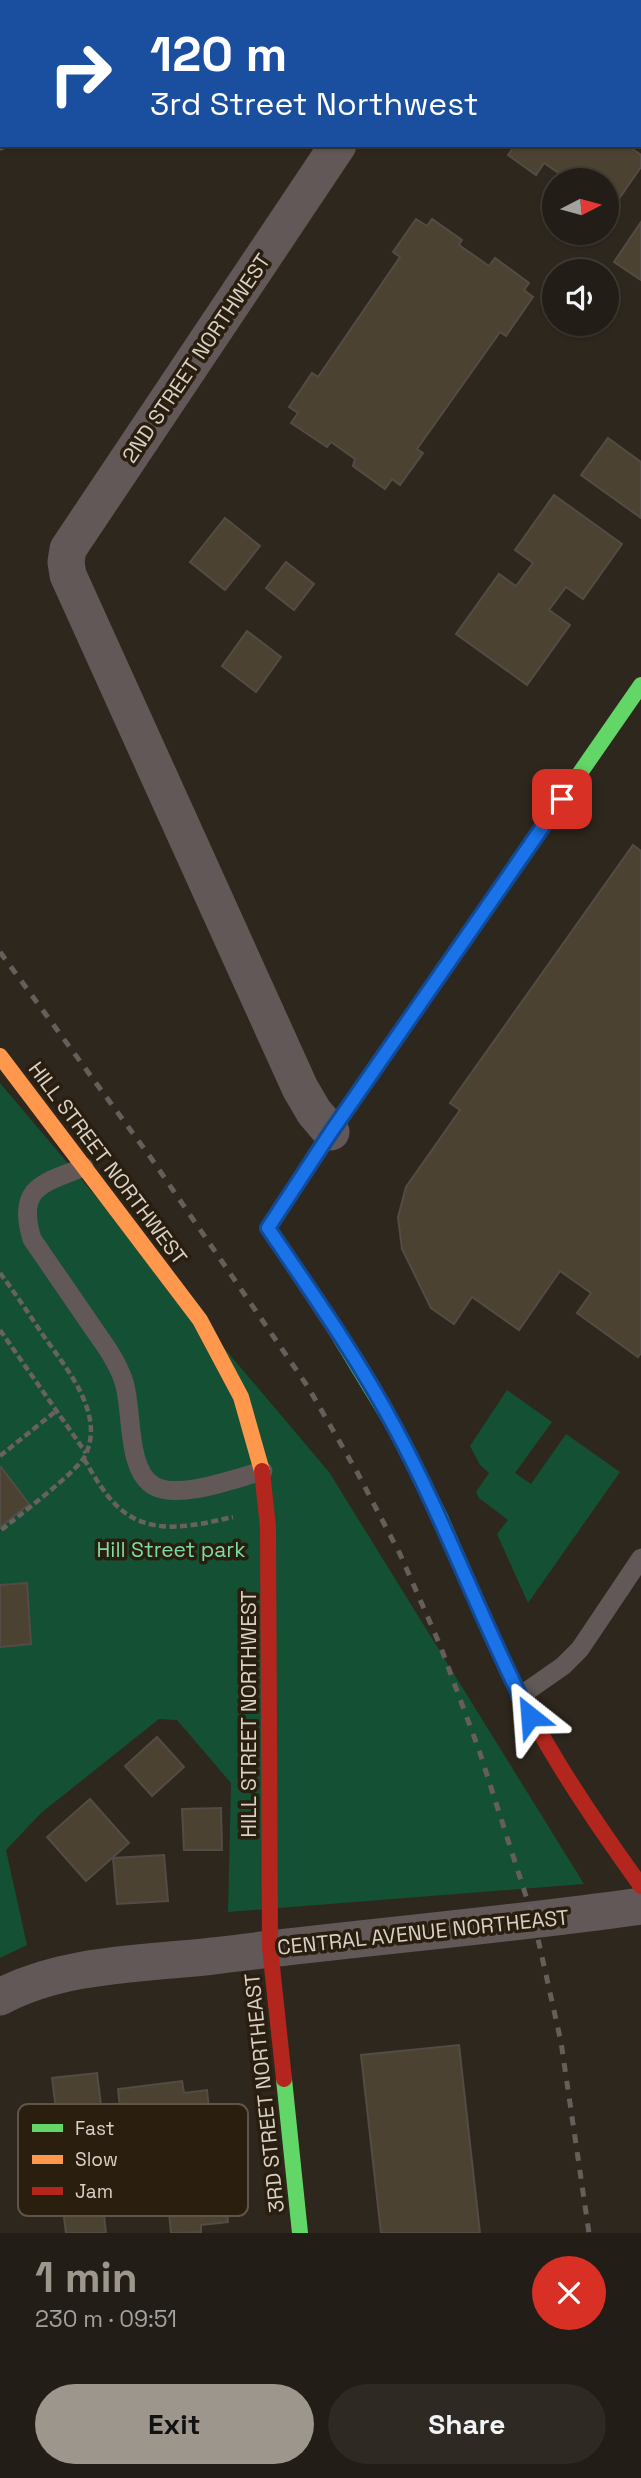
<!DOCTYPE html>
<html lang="en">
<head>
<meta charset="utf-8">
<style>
	body { margin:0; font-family:"Space Grotesk",sans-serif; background:#2e2a23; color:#f1f3f6; height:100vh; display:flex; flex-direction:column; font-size:26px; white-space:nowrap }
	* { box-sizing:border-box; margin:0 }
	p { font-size:23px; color:#a2a2a1 }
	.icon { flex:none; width:38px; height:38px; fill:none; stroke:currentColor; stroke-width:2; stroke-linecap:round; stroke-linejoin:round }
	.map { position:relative; height:2233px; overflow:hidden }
	.panel { display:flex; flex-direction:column; background:#221d16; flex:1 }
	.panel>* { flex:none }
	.top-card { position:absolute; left:0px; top:0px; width:642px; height:147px; box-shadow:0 2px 5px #0004,0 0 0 2px #3f3b35; background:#1a4fa0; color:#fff; overflow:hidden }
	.needle { width:46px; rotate:84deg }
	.controls { position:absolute; left:542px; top:168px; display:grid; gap:14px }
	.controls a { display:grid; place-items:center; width:77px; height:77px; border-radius:50%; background:#221d16; box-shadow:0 2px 5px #0004,0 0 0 2px #3f3b35; font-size:35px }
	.pin { position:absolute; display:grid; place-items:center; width:60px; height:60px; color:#fff; margin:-30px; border-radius:14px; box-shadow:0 4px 10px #0006 }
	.me { position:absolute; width:77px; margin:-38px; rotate:332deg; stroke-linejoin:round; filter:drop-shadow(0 0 5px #0008) }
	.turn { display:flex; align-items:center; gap:24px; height:147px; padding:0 35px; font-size:32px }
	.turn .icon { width:91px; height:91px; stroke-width:2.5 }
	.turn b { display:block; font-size:49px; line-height:60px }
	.round { display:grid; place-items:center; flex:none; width:74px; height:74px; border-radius:37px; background:#2e2a23 }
	.summary { display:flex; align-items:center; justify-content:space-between; height:119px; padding:0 35px }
	h1 { font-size:42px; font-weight:700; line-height:52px; color:#9d968c }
	.primary-button { display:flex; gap:14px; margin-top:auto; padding:14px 35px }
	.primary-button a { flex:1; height:80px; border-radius:42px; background:#9d968c; color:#111; font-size:28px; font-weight:700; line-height:80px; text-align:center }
	.primary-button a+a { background:#2e2a23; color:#f1f3f6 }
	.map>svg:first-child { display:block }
</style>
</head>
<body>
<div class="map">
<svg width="641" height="2233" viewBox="0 0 641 2233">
	<rect width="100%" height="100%" fill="#2e271e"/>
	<g fill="#145033">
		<polygon points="0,1083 329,1472 584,1884 228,1912 231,1783 177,1720 159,1719 41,1813 6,1850 27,1945 0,1958"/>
		<polygon points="507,1390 552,1422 515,1473 531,1484 566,1434 620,1472 528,1603 497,1534 508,1520 479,1498 476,1492 489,1473 480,1465 470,1446"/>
	</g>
	<g fill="#4c4231" stroke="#524c44" stroke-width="2">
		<polygon points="533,0 641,0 641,75 640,2"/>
		<polygon points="515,145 627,145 641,155 641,167 607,216 607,180 569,180 544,163 536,175 508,155"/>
		<polygon points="416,219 427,226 432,219 462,240 459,245 489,266 495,258 529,283 524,290 533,297 506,336 500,332 417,449 423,453 400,485 392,479 385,489 353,466 355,459 331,442 327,447 291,423 298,413 289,407 312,373 318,377 400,257 393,252"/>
		<polygon points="641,222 641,280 614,262"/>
		<polygon points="608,438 641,462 641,518 581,475"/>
		<polygon points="554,495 622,544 583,599 566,587 549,610 570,625 527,685 456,634 499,574 516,586 533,563 515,550"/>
		<polygon points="225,518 260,546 225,590 190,562"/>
		<polygon points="286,562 314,584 294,610 266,588"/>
		<polygon points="247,631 281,657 256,692 222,666"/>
		<polygon points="633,845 641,851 641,1353 638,1357 577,1313 591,1293 560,1271 519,1330 472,1297 454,1324 431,1308 402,1249 398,1217 406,1187 460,1110 450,1103"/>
		<polygon points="1,1467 29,1504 0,1527 0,1468"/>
		<polygon points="27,1583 31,1644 0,1647 0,1585"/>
		<polygon points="157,1737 184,1767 152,1796 125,1766"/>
		<polygon points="90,1799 129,1843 86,1881 47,1837"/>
		<polygon points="221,1808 222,1850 184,1850 182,1809"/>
		<polygon points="164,1855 168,1901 117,1904 113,1858"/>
		<polygon points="459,2045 480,2233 381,2233 361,2055"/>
		<polygon points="97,2073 102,2113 57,2118 52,2078"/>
		<polygon points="182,2081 184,2093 207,2090 211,2127 158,2133 157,2122 122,2126 118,2089"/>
		<polygon points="224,2185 228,2222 201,2225 201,2232 171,2233 167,2191"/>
		<polygon points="102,2197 106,2233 66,2233 62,2202"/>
	</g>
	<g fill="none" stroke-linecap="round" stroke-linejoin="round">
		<g stroke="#69615f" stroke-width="4.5" stroke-dasharray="7 3.5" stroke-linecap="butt">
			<path d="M0 1273C15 1293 29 1314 43 1335 66 1368 106 1414 85 1456 77 1472 17 1517 0 1531"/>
			<polyline points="0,1330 86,1453"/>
			<polyline points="0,1456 56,1411"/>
			<path d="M84 1459C93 1474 103 1492 115 1504 148 1538 192 1526 233 1517"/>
		</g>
		<g stroke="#625858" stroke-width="19">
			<polyline points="344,0 345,2"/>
			<polyline points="78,2 78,0"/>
			<polyline points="0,141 2,138"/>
			<path d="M84 1167C43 1183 16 1187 32 1239 51 1267 70 1294 89 1322 102 1341 117 1360 124 1382 133 1411 126 1470 154 1486 179 1500 236 1478 263 1471"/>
			<polyline points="520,1696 563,1666 580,1649 641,1558"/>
		</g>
		<g stroke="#625858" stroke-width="37">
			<polyline points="464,0 466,2"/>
			<polyline points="435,2 436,0"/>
			<polyline points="640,119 641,119"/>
			<polyline points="331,1132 314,1112 300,1088 68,575 66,562 68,549 338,145"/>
			<path d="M0 1997C64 1963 143 1964 213 1956 355 1938 499 1926 641 1906"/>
		</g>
		<g stroke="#63d668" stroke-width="16">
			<polyline points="480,917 641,685"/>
			<polyline points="340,1337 394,1426 440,1517 492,1637"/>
			<polyline points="284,2079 300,2233"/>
		</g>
		<polyline stroke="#ff974d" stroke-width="16" points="0,1056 200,1320 241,1397 262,1471"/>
		<g stroke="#b3261e" stroke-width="16">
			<polyline points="340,1337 268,1228 331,1132 480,917"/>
			<polyline points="262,1471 268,1527 270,1948 284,2079"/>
			<path d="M492 1637C531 1727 584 1807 641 1886"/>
		</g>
		<polyline stroke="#655e5a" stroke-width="5" stroke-dasharray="9 9" stroke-linecap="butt" points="0,952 151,1158 308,1387 357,1472 400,1554 440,1645 479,1750 534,1921 561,2042 589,2233"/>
	</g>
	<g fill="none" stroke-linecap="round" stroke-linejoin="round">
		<defs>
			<path id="route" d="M530 1716C481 1621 445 1520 394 1426 357 1357 312 1293 268 1228L331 1132 562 799"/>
		</defs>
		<use href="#route" stroke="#114b97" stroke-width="18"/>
		<use href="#route" stroke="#1a73e8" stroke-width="12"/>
	</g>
	<g text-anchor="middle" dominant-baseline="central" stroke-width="7" stroke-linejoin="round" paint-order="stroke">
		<g font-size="21" fill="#d9d1c7" stroke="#2a1e0f">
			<text transform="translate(196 358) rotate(-56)">2ND STREET NORTHWEST</text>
			<text transform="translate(108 1163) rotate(53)">HILL STREET NORTHWEST</text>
			<text transform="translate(248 1714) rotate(-90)">HILL STREET NORTHWEST</text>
			<text transform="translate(423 1932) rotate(-6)">CENTRAL AVENUE NORTHEAST</text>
			<text transform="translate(264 2093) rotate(-96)">3RD STREET NORTHEAST</text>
		</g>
		<g font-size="21" fill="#7cdca7" stroke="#2a1e0f">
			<text x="171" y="1549">Hill Street park</text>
		</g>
	</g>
	<rect x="18" y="2104" width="230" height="112" rx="10" fill="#2a1e0f" stroke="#5f5446" stroke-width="2"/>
	<rect x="32" y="2124" width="31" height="8" fill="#63d668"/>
	<rect x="32" y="2155" width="31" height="9" fill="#ff974d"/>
	<rect x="32" y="2187" width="31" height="8" fill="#b3261e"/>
	<g font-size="19" fill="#d9d1c7">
		<text x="75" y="2135">Fast</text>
		<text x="75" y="2166">Slow</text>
		<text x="75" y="2198">Jam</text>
	</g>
</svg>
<div class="controls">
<a><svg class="needle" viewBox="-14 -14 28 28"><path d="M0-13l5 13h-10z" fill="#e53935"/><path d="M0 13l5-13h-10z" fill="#a2a2a1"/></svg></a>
<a><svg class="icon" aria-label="sound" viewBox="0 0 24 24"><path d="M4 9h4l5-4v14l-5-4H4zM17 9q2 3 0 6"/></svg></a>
</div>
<div class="pin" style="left:562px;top:799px;background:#d93025"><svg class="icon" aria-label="arrive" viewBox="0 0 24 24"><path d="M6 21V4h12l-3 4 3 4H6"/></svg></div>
<svg class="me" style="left:530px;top:1716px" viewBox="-20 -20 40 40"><path d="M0-17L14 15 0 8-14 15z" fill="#1a73e8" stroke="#fff" stroke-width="4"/></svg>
<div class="top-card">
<div class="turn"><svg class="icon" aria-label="right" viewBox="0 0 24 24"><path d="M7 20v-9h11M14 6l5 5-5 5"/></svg><div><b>120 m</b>3rd Street Northwest</div></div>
</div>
</div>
<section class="panel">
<div class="summary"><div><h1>1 min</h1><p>230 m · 09:51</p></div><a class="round" style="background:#d93025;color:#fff"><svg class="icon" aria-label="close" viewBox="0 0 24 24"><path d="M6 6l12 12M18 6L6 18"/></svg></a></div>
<div class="primary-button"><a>Exit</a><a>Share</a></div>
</section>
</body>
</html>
